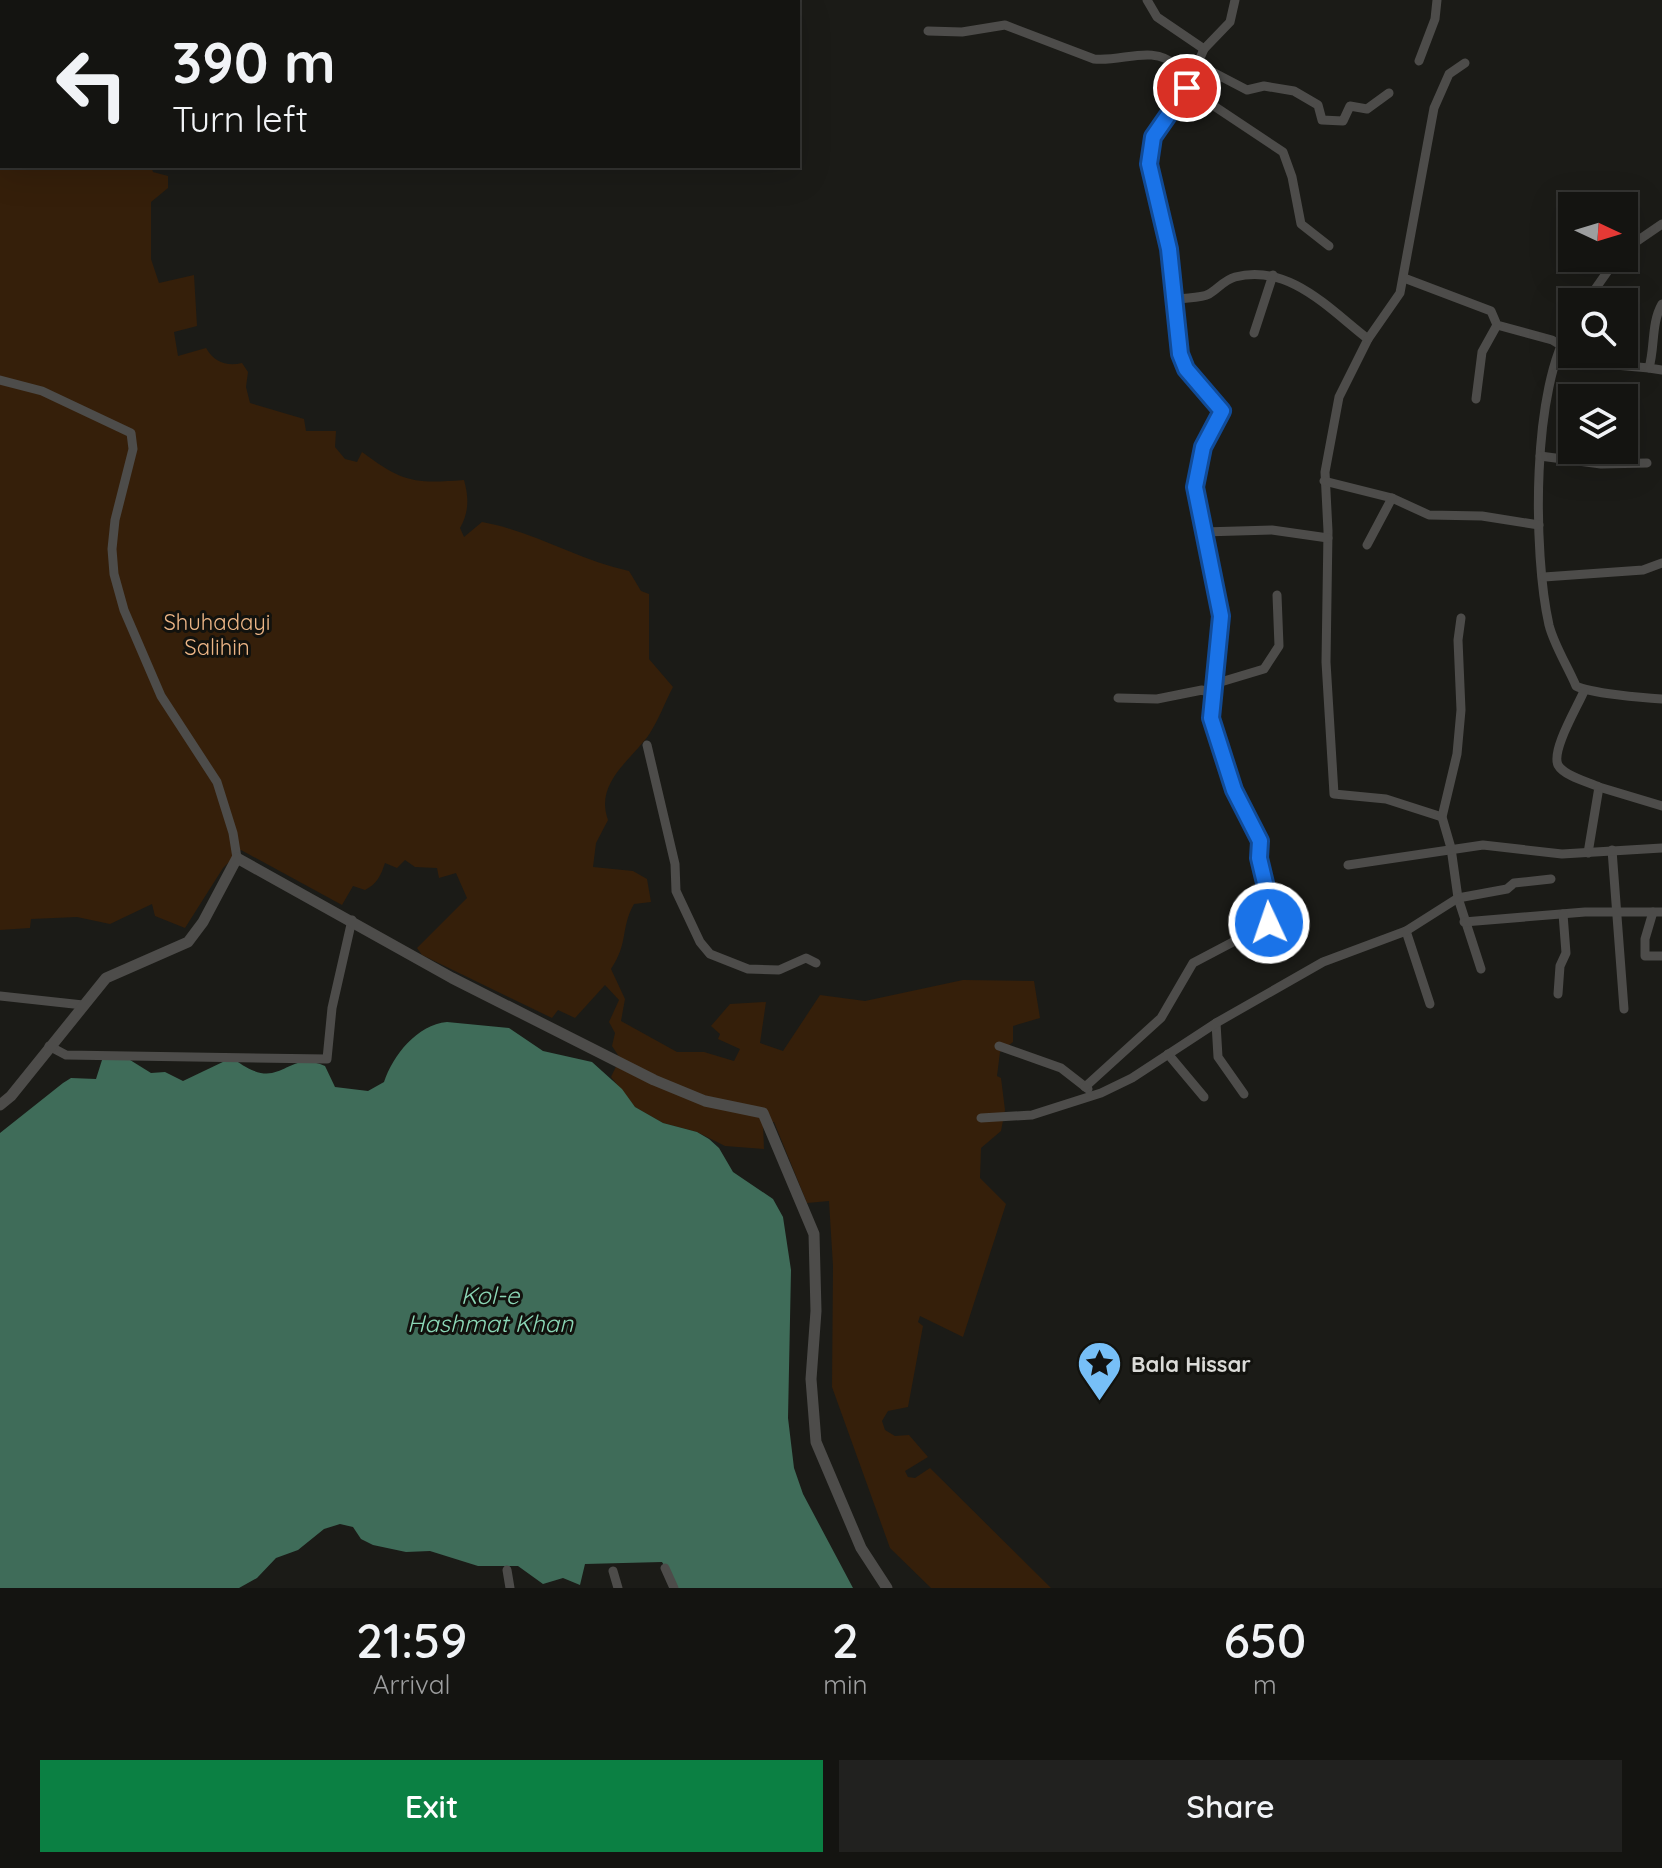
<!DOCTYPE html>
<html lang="en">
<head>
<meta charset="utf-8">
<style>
	body { margin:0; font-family:Quicksand,sans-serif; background:#21211f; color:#f1f3f6; height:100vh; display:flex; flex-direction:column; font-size:30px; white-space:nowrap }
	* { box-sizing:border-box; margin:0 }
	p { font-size:26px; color:#9d9e9f }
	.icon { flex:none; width:44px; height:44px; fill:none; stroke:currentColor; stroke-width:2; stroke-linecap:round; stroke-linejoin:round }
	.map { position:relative; height:1588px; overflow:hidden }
	.drawer { display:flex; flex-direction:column; background:#141411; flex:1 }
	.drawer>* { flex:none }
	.banner { position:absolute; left:0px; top:0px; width:800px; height:168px; box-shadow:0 8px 32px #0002,0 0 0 2px #333331; background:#141411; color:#f1f3f6; overflow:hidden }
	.needle { width:52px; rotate:94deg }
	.tools { position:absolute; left:1558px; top:192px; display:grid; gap:16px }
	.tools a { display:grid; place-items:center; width:80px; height:80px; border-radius:0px; background:#141411; box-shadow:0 8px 32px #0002,0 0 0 2px #333331; font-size:40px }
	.pin { position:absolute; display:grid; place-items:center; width:68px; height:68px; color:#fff; margin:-34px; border:4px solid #fff; border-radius:50%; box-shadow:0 2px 8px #0007 }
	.me { position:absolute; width:88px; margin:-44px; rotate:357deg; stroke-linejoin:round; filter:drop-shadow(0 0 6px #0008) }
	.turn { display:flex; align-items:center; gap:28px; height:168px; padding:0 40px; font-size:36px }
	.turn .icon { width:104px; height:104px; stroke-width:2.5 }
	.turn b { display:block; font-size:56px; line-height:68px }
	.eta { display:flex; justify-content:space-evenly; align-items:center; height:136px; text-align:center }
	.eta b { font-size:48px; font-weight:600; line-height:56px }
	.primary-button { display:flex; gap:16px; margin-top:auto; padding:16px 40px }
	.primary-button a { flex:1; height:92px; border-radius:0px; background:#0b8043; color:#fff; font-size:32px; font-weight:600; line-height:92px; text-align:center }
	.primary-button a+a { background:#21211f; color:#f1f3f6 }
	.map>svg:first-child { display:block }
</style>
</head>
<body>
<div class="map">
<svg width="1662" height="1588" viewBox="0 0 1662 1588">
	<rect width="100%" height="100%" fill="#1b1b17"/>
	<path fill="#351f0a" d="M0 0H189L2 2V166H151L153 172 168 176V188L151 202V259L159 283 194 275 197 326 174 332 178 356 206 348C214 362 227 367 242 363L248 372 246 387 250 403 304 419 306 431H336L335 447 345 459 357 462 362 452C402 482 414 484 464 480 469 498 469 512 460 528L464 537 482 522C533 531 578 560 629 571L641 591 649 594V659L673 687C665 702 659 719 650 733 633 759 594 782 608 820L596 843 593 867 633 871 647 879 651 902 634 904C620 929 629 942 611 969L625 999 621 1021 677 1052H704L734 1061 740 1049 718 1039 720 1034 711 1026 730 1004 766 1002 760 1043 783 1051 820 995 865 1001 963 980 1034 981 1040 1018 1013 1026V1042L1000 1052 997 1076 1001 1078 1005 1110 1001 1131 981 1148 980 1178 1006 1204 963 1337 920 1316 918 1322 923 1326 908 1407 888 1411 882 1421 885 1430 895 1436 909 1435 928 1457 905 1471 908 1477 915 1478 930 1468 1051 1588H931L890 1548 832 1387 833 1266 829 1201 807 1203 774 1122 763 1124 764 1149 725 1146 697 1132 663 1123 635 1107 611 1077 620 1058 612 1046 615 1033 609 1022 619 1000 605 985 575 1018 558 1010 552 1018 422 955 417 948 467 898 456 873 439 878 437 868 415 867 405 860 397 868 385 863C381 875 377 884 365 890L353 886 342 905 241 850 223 868 185 928 155 916 152 904 110 924 77 917 31 919 30 928 0 930Z"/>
	<path fill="#3f6c59" d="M447 1022 509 1028 543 1051 592 1062 622 1089 635 1107 663 1123 697 1132 709 1139 719 1148 733 1172 773 1199 783 1217 791 1270 788 1418 794 1468 803 1494 853 1588H678L662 1562 585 1564 580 1585 563 1578 543 1584 518 1566H478L430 1551 406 1552 373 1545 361 1539 353 1527 340 1524 324 1529 298 1550 276 1558 257 1578 239 1588H0V1133L63 1083 71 1078 96 1079 102 1060 122 1055 151 1073 165 1072 183 1081 227 1060 234 1059C282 1096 284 1048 325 1066L335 1087 368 1091 384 1082C393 1055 417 1025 447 1022Z"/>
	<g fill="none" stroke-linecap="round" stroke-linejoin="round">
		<g stroke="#4d4c4a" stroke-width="9">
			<polyline points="1147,0 1157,17 1204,49"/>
			<path d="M928 31 962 32 1005 25 1094 59C1124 62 1152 44 1177 66L1199 65 1247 90 1264 86 1294 91 1318 105 1322 120 1343 121 1350 106 1367 109 1389 93"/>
			<polyline points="1419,61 1435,19 1437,0"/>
			<polyline points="1187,88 1283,152 1292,177 1301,224 1329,246"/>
			<polyline points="1624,250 1662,224"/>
			<polyline points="1404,278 1491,311 1497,325 1552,340 1572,352"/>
			<path d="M1173 300C1184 297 1200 299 1209 294 1218 289 1224 280 1235 277 1289 263 1329 309 1368 339L1339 397 1325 472 1328 531 1326 662 1334 794 1386 799 1442 817"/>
			<polyline points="1586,302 1617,258"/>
			<path d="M1662 304C1651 323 1655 347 1649 368L1662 370"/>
			<path d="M1572 325C1531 385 1533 554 1549 625 1554 645 1568 667 1576 686 1588 693 1645 698 1662 699"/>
			<polyline points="1254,333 1273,275"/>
			<polyline points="1368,339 1400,293 1434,108 1449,74 1465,63"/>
			<polyline points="1576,354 1604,364 1649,368"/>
			<polyline points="0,380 42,391 131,433 133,449 115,520 112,549 114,574 124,610 161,696 217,782 233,833 237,858"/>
			<polyline points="1476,399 1482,352 1497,325"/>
			<polyline points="1540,456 1601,464 1647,463"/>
			<polyline points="1324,481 1392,498 1429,515 1482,516 1539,525"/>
			<polyline points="1203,532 1272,530 1328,538"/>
			<polyline points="1367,545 1392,498"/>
			<polyline points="1544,577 1643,570 1662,563"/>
			<polyline points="1461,618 1458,640 1461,710 1457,754 1442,817 1451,848 1458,898 1481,969"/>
			<polyline points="1214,684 1221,616 1195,487 1203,447 1222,411 1186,369 1180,354 1169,249 1150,174 1153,137 1187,88 1204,49 1230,22 1235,0"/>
			<path d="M1584 691C1578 706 1551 750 1558 765 1564 776 1588 782 1599 787L1588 853"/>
			<polyline points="1118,698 1157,699 1202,690 1212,694"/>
			<polyline points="647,745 675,864 676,891 700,942 710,954 748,969 779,970 806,958 816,963"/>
			<polyline points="1599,787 1662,806"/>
			<polyline points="1612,850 1624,1009"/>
			<polyline points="1348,865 1483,845 1562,854 1662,848"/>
			<polyline points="1653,912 1645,939 1645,956 1662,956"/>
			<polyline points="1464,922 1585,912 1662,912"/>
			<polyline points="1406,931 1430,1004"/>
			<polyline points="1558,994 1560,966 1566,953 1563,914"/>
			<polyline points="0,996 83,1005"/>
			<polyline points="1216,1023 1218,1057 1244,1094"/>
			<polyline points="49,1046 66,1055 327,1059 332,1008 352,920"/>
			<polyline points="999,1046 1061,1068 1088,1089"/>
			<polyline points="1168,1054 1204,1097"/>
			<path d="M1085 1087 1161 1018 1193 963 1269 923C1271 900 1265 884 1260 862 1258 853 1261 845 1258 837 1239 788 1201 740 1214 684L1264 669 1279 646 1277 595"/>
			<polyline points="981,1118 1032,1115 1101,1093 1132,1078 1216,1023 1323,962 1406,931 1458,898 1507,889 1514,883 1551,879"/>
			<polyline points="665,1568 674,1588"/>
			<polyline points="507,1570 510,1588"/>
			<polyline points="613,1571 618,1588"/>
		</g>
		<polyline stroke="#4d4c4a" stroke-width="11" points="0,1105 11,1096 106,978 188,942 203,922 237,858 452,978 654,1080 705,1101 763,1113 814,1234 816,1311 811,1379 816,1442 861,1548 887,1588"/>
	</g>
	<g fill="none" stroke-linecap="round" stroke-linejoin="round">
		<defs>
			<polyline id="route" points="1187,88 1153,137 1149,164 1169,249 1180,354 1186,369 1222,411 1203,447 1195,487 1221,616 1211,718 1234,790 1260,841 1259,858 1270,904 1269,923"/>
		</defs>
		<use href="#route" stroke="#114b97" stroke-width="20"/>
		<use href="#route" stroke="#1a73e8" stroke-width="14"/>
	</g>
	<defs>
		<symbol id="sight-pin" viewBox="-11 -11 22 30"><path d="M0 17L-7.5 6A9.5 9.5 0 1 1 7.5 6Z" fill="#77bff7" stroke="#12120e"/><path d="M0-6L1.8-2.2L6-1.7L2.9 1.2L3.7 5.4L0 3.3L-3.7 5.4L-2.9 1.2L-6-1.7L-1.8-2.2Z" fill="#111"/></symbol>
	</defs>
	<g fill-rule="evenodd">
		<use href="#sight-pin" x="1074" y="1338" width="51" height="69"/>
	</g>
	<g text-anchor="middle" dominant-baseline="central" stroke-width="6" stroke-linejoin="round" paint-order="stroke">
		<g font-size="22" fill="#ecb586" stroke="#12120e">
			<text x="217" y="622">Shuhadayi<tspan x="217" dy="25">Salihin</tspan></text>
		</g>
		<g font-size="22" font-weight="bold" fill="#dbdbd8" stroke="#12120e" text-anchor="start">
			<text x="1131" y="1364">Bala Hissar</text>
		</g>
		<g font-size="24" font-style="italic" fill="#8cd8b7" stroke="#12120e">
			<text x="490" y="1295">Kol-e<tspan x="490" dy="28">Hashmat Khan</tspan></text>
		</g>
	</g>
</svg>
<div class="tools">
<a><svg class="needle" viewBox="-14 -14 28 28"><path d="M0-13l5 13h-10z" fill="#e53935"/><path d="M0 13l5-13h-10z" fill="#9d9e9f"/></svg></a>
<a><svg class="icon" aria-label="search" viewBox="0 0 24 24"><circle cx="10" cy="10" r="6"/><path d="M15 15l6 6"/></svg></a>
<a><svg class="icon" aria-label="layers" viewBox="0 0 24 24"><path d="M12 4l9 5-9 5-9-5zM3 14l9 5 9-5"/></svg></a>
</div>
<div class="pin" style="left:1187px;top:88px;background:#d93025"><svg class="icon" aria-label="arrive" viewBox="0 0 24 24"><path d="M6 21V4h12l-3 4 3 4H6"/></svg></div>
<svg class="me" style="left:1269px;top:923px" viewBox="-20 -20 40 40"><circle r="17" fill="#1a73e8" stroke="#fff" stroke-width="3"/><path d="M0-11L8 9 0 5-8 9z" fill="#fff"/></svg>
<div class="banner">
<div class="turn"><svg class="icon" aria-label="left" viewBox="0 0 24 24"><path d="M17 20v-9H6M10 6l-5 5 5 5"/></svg><div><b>390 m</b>Turn left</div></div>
</div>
</div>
<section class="drawer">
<div class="eta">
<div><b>21:59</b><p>Arrival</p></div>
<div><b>2</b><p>min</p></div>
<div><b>650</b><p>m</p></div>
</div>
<div class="primary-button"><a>Exit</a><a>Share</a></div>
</section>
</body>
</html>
